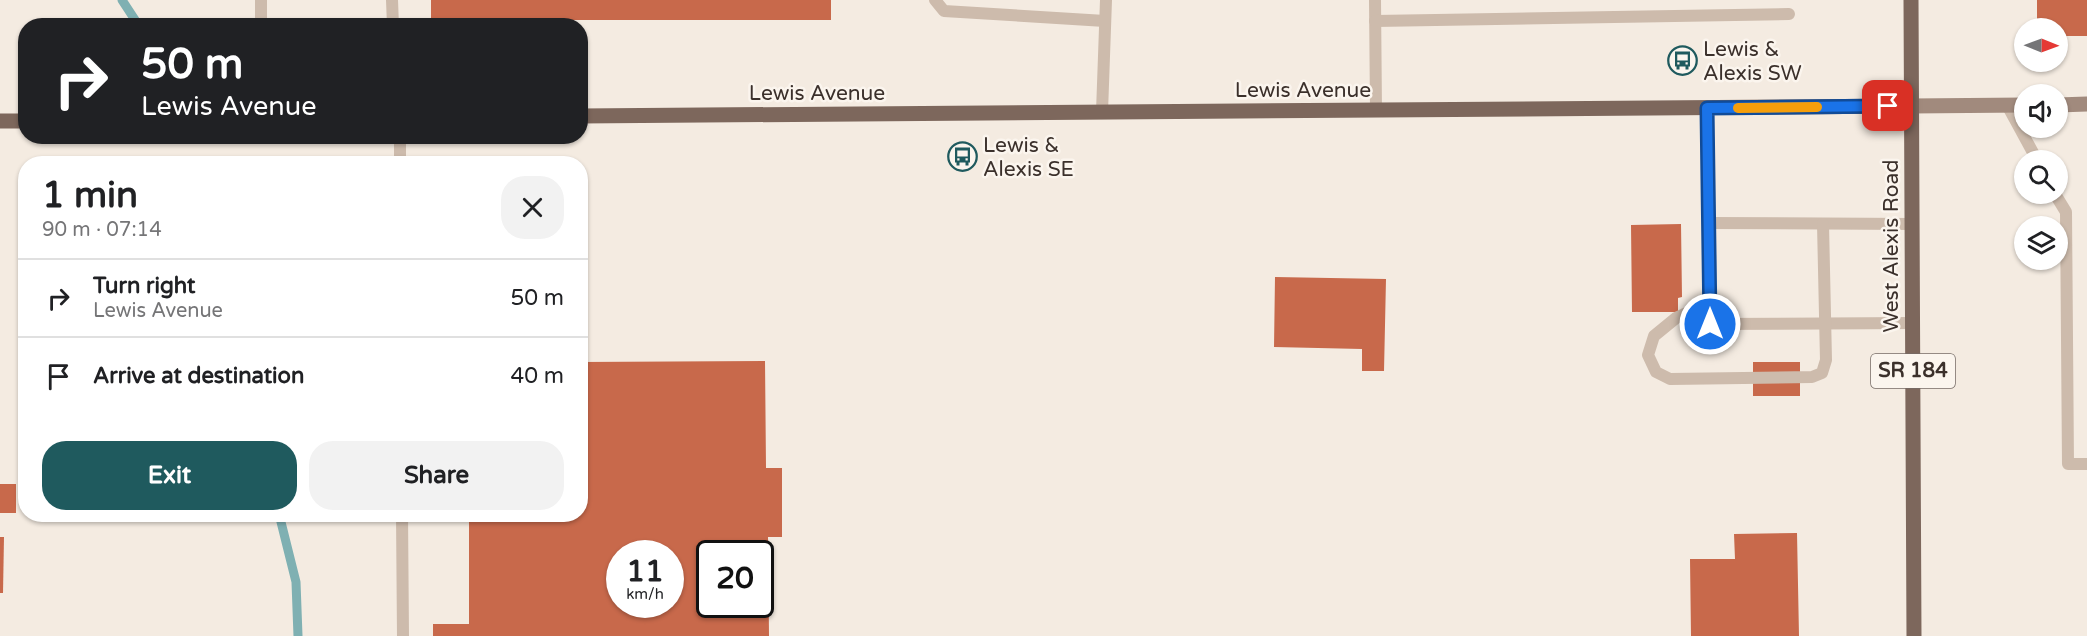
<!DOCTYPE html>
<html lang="en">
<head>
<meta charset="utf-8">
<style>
	body { margin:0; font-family:"Varela Round",sans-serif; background:#f2f2f2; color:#202124; height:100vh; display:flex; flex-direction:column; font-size:22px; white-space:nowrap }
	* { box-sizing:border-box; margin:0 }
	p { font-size:20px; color:#757577 }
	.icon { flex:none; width:33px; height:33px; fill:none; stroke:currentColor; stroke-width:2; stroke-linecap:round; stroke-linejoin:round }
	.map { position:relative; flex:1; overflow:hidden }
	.panel { position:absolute; left:18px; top:156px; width:570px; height:366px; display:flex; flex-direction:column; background:#fff; border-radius:24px; box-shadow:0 2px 4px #0004 }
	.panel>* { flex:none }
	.banner { position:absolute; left:18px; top:18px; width:570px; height:126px; border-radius:24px; box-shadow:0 2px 4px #0004; background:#202124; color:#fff; overflow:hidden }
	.needle { width:39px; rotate:91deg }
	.tools { position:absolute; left:2014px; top:18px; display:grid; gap:12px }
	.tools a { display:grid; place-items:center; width:54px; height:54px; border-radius:50%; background:#fff; box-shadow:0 2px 4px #0004; font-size:30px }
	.speed { position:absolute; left:606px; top:540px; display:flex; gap:12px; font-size:30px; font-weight:700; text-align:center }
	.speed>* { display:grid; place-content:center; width:78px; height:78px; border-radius:50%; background:#fff; box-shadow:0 2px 4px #0004; line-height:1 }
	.speed small { font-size:15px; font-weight:400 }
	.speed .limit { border:3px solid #111; border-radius:9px; background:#fff; color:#111 }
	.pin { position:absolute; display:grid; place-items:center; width:51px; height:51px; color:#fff; margin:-26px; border-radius:12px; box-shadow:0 3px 9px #0006 }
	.me { position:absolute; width:66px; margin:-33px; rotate:0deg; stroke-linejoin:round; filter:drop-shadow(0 0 4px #0008) }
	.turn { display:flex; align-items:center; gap:21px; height:126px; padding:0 24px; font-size:27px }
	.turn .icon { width:78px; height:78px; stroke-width:2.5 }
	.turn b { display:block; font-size:42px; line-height:51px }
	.round { display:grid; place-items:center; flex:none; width:63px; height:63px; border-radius:24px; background:#f2f2f2 }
	.summary { display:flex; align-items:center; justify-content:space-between; height:102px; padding:0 24px }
	h1 { font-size:36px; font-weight:700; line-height:45px }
	.cta { display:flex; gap:12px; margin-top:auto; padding:12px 24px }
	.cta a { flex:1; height:69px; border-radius:24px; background:#1f5a5e; color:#fff; font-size:24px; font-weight:700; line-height:69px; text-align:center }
	.cta a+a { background:#f2f2f2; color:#202124 }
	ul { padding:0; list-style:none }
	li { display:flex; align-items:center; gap:18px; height:78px; padding:0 24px; border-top:2px solid #e0e0e0 }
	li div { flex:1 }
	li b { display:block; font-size:22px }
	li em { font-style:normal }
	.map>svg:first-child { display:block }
</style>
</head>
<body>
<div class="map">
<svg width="2087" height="636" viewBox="0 0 2087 636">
	<rect width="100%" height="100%" fill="#f4ebe1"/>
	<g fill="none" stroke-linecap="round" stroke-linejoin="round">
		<g stroke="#7fb0b2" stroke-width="9">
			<polyline points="122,0 139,26"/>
			<polyline points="279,514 296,582 298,636"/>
		</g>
	</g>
	<g fill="#c8694b" fill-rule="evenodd">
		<rect x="431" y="0" width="400" height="20"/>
		<polygon points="2037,0 2087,0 2087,36 2058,36 2058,28 2037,28"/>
		<polygon points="1681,224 1682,297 1678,298 1678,312 1632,312 1631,225"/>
		<polygon points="1275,277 1386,279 1384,371 1362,371 1362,349 1274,347"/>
		<path d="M765 361 766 468H782V537H768L769 636H433V624H469V514H580V362ZM620 554H670V604H620ZM710 554H760V604H710Z"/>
		<rect x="1753" y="362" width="47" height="34"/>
		<rect x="0" y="484" width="16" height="29"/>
		<polygon points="1797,533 1799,636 1691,636 1690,559 1735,559 1734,534"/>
		<polygon points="0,537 4,537 3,593 0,593"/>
	</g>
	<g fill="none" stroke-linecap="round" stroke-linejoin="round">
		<g stroke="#cdbbac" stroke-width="12">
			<polyline points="261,0 261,26"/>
			<polyline points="392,0 393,26"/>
			<polyline points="935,0 944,11 1105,21"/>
			<polyline points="1375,0 1376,110"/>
			<polyline points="1375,21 1789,14"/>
			<polyline points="2007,105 2037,160"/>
			<polyline points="1707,108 1710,324 1913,323"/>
			<polyline points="1102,112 1106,0"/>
			<polyline points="400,136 400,164"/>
			<polyline points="2055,194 2066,212 2068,464 2087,464"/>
			<polyline points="1709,223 1912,224"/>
			<polyline points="1710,302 1676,318 1654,336 1648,355 1656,372 1670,379 1812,377 1822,373 1826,360 1823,224"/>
			<polyline points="402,514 403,636"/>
		</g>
		<g stroke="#a18a7d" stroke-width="15">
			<polyline points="2058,105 2087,104"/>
			<polyline points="1911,106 2025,105"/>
		</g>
		<g stroke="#7d675c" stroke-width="15">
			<polyline points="1911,0 1914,636"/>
			<polyline points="580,116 1911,106"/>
			<polyline points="0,121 26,121"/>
		</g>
	</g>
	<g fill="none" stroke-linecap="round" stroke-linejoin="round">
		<defs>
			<polyline id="route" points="1710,324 1707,108 1888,106"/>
		</defs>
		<use href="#route" stroke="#114b97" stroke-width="15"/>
		<use href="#route" stroke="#1a73e8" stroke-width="10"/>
		<polyline stroke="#f59e0b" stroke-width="10" points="1738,108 1817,107"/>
	</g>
	<defs>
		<symbol id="bus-ring" viewBox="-11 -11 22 22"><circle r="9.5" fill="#fbf5ee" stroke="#1f5a5e" stroke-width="1.5"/><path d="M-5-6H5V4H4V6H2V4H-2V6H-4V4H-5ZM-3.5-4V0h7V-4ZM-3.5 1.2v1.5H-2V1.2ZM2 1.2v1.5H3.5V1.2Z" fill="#1f5a5e"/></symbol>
	</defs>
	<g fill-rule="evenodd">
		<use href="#bus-ring" x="1666" y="44" width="33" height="33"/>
		<use href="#bus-ring" x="946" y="140" width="33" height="33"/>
	</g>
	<g text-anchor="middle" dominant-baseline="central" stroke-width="5" stroke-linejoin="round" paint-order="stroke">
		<rect fill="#fbf5ee" stroke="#756b66" stroke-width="1.5" x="1871" y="354" width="84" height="34" rx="4.5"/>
		<g font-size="20" font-weight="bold" fill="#3b302b">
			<text x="1913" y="371">SR 184</text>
		</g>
		<g font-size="21" fill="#3b302b" stroke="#fbf5ee" text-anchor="start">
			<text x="1703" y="49">Lewis &amp;<tspan x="1703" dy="24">Alexis SW</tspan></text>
			<text x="983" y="145">Lewis &amp;<tspan x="983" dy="24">Alexis SE</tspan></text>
		</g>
		<g font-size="21" fill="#3b302b" stroke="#fbf5ee">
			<text x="1303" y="90">Lewis Avenue</text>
			<text x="817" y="93">Lewis Avenue</text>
			<text transform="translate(1891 246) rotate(-90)">West Alexis Road</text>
		</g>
	</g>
</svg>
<div class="tools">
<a><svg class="needle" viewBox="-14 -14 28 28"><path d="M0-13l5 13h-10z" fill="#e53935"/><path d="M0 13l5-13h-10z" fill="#757577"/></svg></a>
<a><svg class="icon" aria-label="sound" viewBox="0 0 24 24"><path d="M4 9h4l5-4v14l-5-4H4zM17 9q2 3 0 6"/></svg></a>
<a><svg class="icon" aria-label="search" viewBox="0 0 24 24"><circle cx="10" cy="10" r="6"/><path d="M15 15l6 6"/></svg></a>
<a><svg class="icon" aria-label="layers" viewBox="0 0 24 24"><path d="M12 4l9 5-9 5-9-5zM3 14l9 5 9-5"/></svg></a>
</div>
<div class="speed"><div>11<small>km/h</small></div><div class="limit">20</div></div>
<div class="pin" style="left:1888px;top:106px;background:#d93025"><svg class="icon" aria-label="arrive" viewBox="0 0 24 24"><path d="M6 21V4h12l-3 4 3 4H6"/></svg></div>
<svg class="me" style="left:1710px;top:324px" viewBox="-20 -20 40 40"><circle r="17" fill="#1a73e8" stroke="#fff" stroke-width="3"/><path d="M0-11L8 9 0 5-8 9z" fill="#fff"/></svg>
<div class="banner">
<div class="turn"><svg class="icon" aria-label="right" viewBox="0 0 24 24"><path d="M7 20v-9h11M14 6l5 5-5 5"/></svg><div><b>50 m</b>Lewis Avenue</div></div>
</div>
<section class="panel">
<div class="summary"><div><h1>1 min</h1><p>90 m · 07:14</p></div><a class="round"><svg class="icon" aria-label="close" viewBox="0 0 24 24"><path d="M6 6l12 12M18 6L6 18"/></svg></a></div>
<ul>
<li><svg class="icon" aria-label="right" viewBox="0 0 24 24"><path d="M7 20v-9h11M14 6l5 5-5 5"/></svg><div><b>Turn right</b><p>Lewis Avenue</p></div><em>50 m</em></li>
<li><svg class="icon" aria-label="arrive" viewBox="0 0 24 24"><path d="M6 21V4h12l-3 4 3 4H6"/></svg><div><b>Arrive at destination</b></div><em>40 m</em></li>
</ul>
<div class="cta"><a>Exit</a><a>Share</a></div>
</section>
</div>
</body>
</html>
